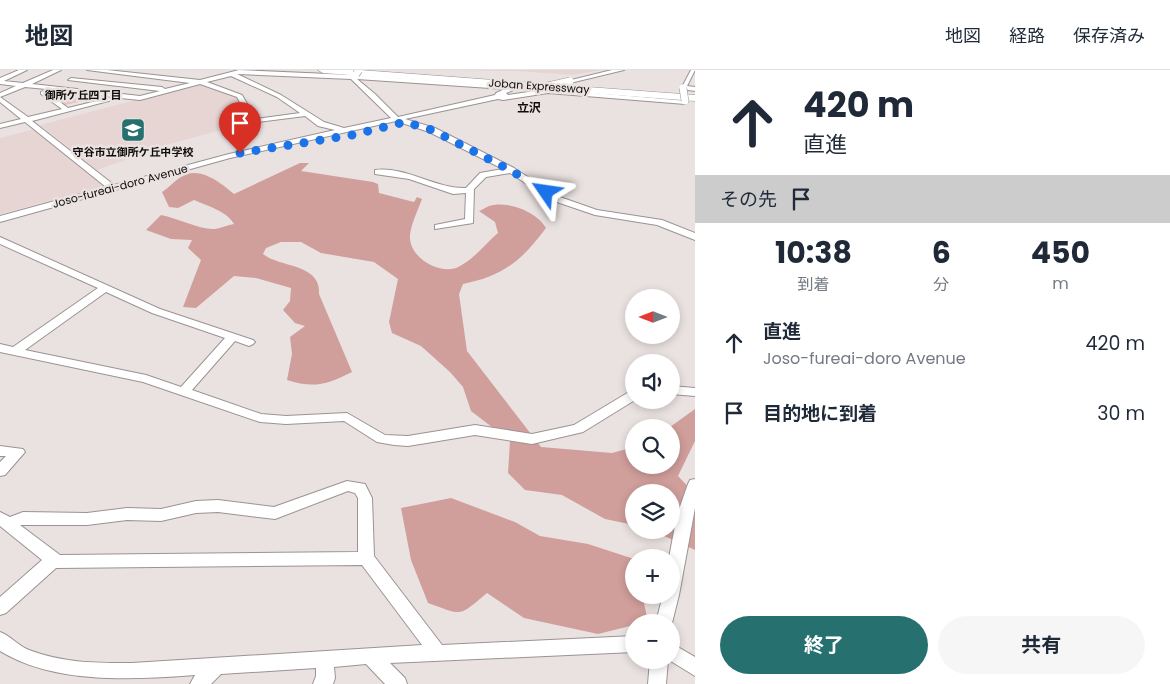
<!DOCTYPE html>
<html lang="ja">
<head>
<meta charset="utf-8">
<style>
	body { margin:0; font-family:Poppins,"Noto Sans JP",sans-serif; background:#f6f6f7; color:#1f2937; height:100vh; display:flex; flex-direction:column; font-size:19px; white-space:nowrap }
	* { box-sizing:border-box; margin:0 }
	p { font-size:16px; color:#747a83 }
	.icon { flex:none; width:28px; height:28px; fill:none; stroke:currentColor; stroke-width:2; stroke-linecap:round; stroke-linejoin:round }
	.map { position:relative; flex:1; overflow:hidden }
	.panel { display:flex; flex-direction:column; background:#fff; width:475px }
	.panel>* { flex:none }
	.banner { background:#fff; color:#1f2937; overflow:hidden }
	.needle { width:32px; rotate:270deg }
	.fabs { position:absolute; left:625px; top:219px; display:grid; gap:10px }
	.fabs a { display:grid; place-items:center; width:55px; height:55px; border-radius:50%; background:#fff; box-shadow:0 2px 8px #0003; font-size:25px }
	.pin { position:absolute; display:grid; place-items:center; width:42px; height:42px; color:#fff; margin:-51px -21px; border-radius:50% 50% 50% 0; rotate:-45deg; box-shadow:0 0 5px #0007 }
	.pin .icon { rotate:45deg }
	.me { position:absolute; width:55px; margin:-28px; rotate:302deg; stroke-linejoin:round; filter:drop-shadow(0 0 4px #0008) }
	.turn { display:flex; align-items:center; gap:18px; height:105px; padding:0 25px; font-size:22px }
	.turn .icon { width:65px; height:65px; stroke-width:2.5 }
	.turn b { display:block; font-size:35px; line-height:42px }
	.then { display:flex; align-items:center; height:48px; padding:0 25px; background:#0003; gap:10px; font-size:19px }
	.eta { display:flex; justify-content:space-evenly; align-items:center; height:85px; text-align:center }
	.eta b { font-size:30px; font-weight:700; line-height:35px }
	.cta { display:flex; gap:10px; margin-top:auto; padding:10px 25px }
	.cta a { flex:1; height:58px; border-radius:30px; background:#26716f; color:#fff; font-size:20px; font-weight:700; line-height:58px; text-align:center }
	.cta a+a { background:#f6f6f7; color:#1f2937 }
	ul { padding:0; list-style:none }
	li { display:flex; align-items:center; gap:15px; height:70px; padding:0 25px }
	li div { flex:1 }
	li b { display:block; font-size:19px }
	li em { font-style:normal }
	header { display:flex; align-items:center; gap:30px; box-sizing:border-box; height:70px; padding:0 25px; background:#fff; border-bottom:1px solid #e0e1e3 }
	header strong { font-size:24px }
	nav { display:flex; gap:28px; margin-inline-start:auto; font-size:18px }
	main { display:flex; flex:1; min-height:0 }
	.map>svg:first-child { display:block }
</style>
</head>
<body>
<header>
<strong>地図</strong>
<nav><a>地図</a><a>経路</a><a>保存済み</a></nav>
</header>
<main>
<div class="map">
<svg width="695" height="614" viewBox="0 0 695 614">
	<rect width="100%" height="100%" fill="#eae2e1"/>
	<g fill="#e6d5d3">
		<polygon points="436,0 601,0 573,5 516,1"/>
		<polygon points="201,13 235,26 250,52 170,74 97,100 40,55"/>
		<polygon points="35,59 105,116 0,144 0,68"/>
	</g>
	<polygon fill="#eac2bf" points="54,18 109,25 61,36 43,23"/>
	<g fill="#d09e9b">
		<path d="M300 93H309L301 101 373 112 378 114 379 123 414 132 417 127 422 129C418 140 411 154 410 165 408 188 442 207 460 196 474 189 486 173 498 163L495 152 479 141C484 139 489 135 494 135 511 132 538 143 546 158 522 190 504 206 463 214L459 224 467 281 541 377 612 383 634 377V395H671L670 357 695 339V371L678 406 695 424V480L651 460H671V422H634V455L605 449 562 425 525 420 508 403 510 371 471 341 463 317 450 302 421 276 392 263 389 252 398 209 374 192 321 183 301 172H281L266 178 263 184C280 198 321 193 319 224L352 302C328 314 314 319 287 310L292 284 290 267 305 256 295 253 283 240 290 231 291 218 256 208 234 206 196 238 183 237 201 190 188 178 192 170 171 169 146 160 161 145C178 148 199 160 215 159 221 158 228 155 234 154 227 141 207 136 194 130L178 138 169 137 162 122C169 118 174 111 181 107 199 95 221 113 234 124Z"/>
		<path d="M451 428 515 452 540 466 588 474 634 489V525H642L648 551 634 552V555L598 564 524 548 487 523C458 547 464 546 428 533L411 490 401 438Z"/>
	</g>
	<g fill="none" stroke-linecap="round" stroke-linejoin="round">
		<defs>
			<g id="minor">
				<path d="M19 0H27L4 11 23 13 53 0H61L32 14 140 26 160 21 68 10 71 8 162 17 165 19 190 13 87 0H107L200 10 239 0 351 5 354 3 357 5 516 17V19L506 23 508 25 548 19 687 31 688 32 685 34 548 23 503 30 498 29 405 49 435 58 514 98 557 126 597 140 662 150 695 163V170L657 155 595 145 551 130 510 103 486 107 474 119 473 153 435 159V155L465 149 466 123 453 124 409 109 375 104V100C406 96 435 119 466 118L480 103 503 99 429 62 396 51 230 88 0 152V146L106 117 25 52 0 58V54L21 49 0 32V23L16 16 0 14V8ZM237 4 351 9 391 48 344 58 324 52 281 25ZM231 6 277 27 300 43 256 49 242 25 207 12ZM357 9 505 19 496 23 495 25 398 47 375 24ZM200 14 237 27 251 53 305 46 318 56 335 60 229 84 114 115 32 51 120 28 140 30ZM25 17 46 19 41 22V24L62 39 28 47 0 27ZM55 20 113 27 68 38 48 23Z"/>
				<polygon points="612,0 624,0 570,13 567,11"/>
				<polygon points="691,0 695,0 687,16 695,17 695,21 681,19"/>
				<path d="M0 167 160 239 253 270 255 272 253 274 249 276 235 271 192 320 261 344 286 346 347 343 385 365 408 366 475 355 532 364 574 355 629 322 634 321 635 330 583 362 532 374 475 365 408 376 394 375 377 372 344 351 286 354 260 352 143 312 0 282V274L13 277 98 218 0 174ZM106 222 152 243 225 268 181 317 146 305 25 280Z"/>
				<polygon points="671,316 695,318 695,326 671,324"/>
				<polygon points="0,376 23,379 25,382 5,405 0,406 0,392 6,386 0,386"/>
				<polygon points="695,409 695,438 679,525 671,557 671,552 656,552 663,525 671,525 671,488 669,488 677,445 688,414 690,410"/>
				<path d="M347 411 365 414 372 428 374 486 442 575 634 566V582L390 593 405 608 407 614H385L366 594 334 597 335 608 333 614H313L316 606V598L221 604 211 614H190L195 605C131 610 54 614 0 581V562C11 566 18 576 29 580 63 593 96 593 132 593L422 575 362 495 56 498 6 543 0 545V527L42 490 0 456V442L10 447 23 442 87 443 127 438 161 439 196 431 218 430 274 437ZM348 421 355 423 358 428V482L60 485 20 455H87L127 450 161 451 196 443 218 442 275 449Z"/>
				<polygon points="671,573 695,587 695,606 669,590 671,590"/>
				<polygon points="650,590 668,590 666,614 648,614"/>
			</g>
			<polygon id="highway" points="318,0 360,0 695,25 695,31 323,3"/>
		</defs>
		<use href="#minor" stroke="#9b9393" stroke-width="2"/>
		<use href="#highway" stroke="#9b9393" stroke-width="1"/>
		<use href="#minor" fill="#fff" fill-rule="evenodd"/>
		<use href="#highway" fill="#fff" fill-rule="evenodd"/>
		<defs>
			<g id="minor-bridge">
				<polyline points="356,4 359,0"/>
				<polyline points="539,18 570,11"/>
				<polyline points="683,18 685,31"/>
			</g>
		</defs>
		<use href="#minor-bridge" stroke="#9b9393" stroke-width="8" stroke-linecap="butt"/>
		<use href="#minor-bridge" stroke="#fff" stroke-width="7"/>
	</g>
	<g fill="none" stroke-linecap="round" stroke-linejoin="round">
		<polyline stroke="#1a73e8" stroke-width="9" stroke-dasharray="0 16.2" points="240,83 352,65 405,52 432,60 510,100 546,122"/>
	</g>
	<defs>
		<symbol id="school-square" viewBox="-11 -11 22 22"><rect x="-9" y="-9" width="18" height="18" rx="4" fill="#26716f" stroke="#eae2e1"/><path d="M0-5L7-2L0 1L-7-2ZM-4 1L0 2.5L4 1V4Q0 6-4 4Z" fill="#fff"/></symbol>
	</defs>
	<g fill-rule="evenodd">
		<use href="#school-square" x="119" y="46" width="28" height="28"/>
	</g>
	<g text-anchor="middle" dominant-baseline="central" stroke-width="5" stroke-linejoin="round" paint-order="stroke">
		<g font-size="11" fill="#0e0b0b" stroke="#eae2e1">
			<text transform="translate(539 16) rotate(4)">Joban Expressway</text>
			<text transform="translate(120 116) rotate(-15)">Joso-fureai-doro Avenue</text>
		</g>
		<g font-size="11" font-weight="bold" fill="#0e0b0b" stroke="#eae2e1">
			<text x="83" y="25">御所ケ丘四丁目</text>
		</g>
		<g font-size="11" font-weight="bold" fill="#0e0b0b" stroke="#eae2e1">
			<text x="133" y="82">守谷市立御所ケ丘中学校</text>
		</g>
		<g font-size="12" font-weight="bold" fill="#0e0b0b" stroke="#eae2e1">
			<text x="529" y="37">立沢</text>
		</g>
	</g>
</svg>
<div class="fabs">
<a><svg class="needle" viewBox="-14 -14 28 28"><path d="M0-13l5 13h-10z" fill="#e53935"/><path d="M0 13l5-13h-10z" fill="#747a83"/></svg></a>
<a><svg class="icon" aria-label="sound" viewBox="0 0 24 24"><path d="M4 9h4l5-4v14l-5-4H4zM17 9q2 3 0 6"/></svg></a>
<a><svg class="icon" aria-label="search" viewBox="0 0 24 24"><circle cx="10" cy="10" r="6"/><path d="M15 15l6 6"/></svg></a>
<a><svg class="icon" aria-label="layers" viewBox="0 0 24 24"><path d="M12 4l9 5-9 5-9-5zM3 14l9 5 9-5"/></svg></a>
<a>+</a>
<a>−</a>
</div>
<div class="pin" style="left:240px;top:83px;background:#d93025"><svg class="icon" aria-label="arrive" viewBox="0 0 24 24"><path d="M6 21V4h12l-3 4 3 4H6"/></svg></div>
<svg class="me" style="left:546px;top:122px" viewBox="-20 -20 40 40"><path d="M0-17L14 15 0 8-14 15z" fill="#1a73e8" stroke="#fff" stroke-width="4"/></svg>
</div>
<section class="panel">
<div class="banner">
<div class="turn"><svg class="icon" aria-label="ahead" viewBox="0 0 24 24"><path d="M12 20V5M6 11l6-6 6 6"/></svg><div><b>420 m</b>直進</div></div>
<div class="then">その先<svg class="icon" aria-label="arrive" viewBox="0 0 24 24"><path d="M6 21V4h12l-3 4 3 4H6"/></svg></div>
</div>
<div class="eta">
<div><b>10:38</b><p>到着</p></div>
<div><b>6</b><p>分</p></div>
<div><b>450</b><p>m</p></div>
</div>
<ul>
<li><svg class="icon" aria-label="ahead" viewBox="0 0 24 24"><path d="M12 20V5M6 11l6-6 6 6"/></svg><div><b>直進</b><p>Joso-fureai-doro Avenue</p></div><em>420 m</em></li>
<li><svg class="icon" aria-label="arrive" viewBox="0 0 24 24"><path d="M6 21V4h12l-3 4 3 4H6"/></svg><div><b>目的地に到着</b></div><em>30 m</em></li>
</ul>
<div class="cta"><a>終了</a><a>共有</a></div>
</section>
</main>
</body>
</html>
